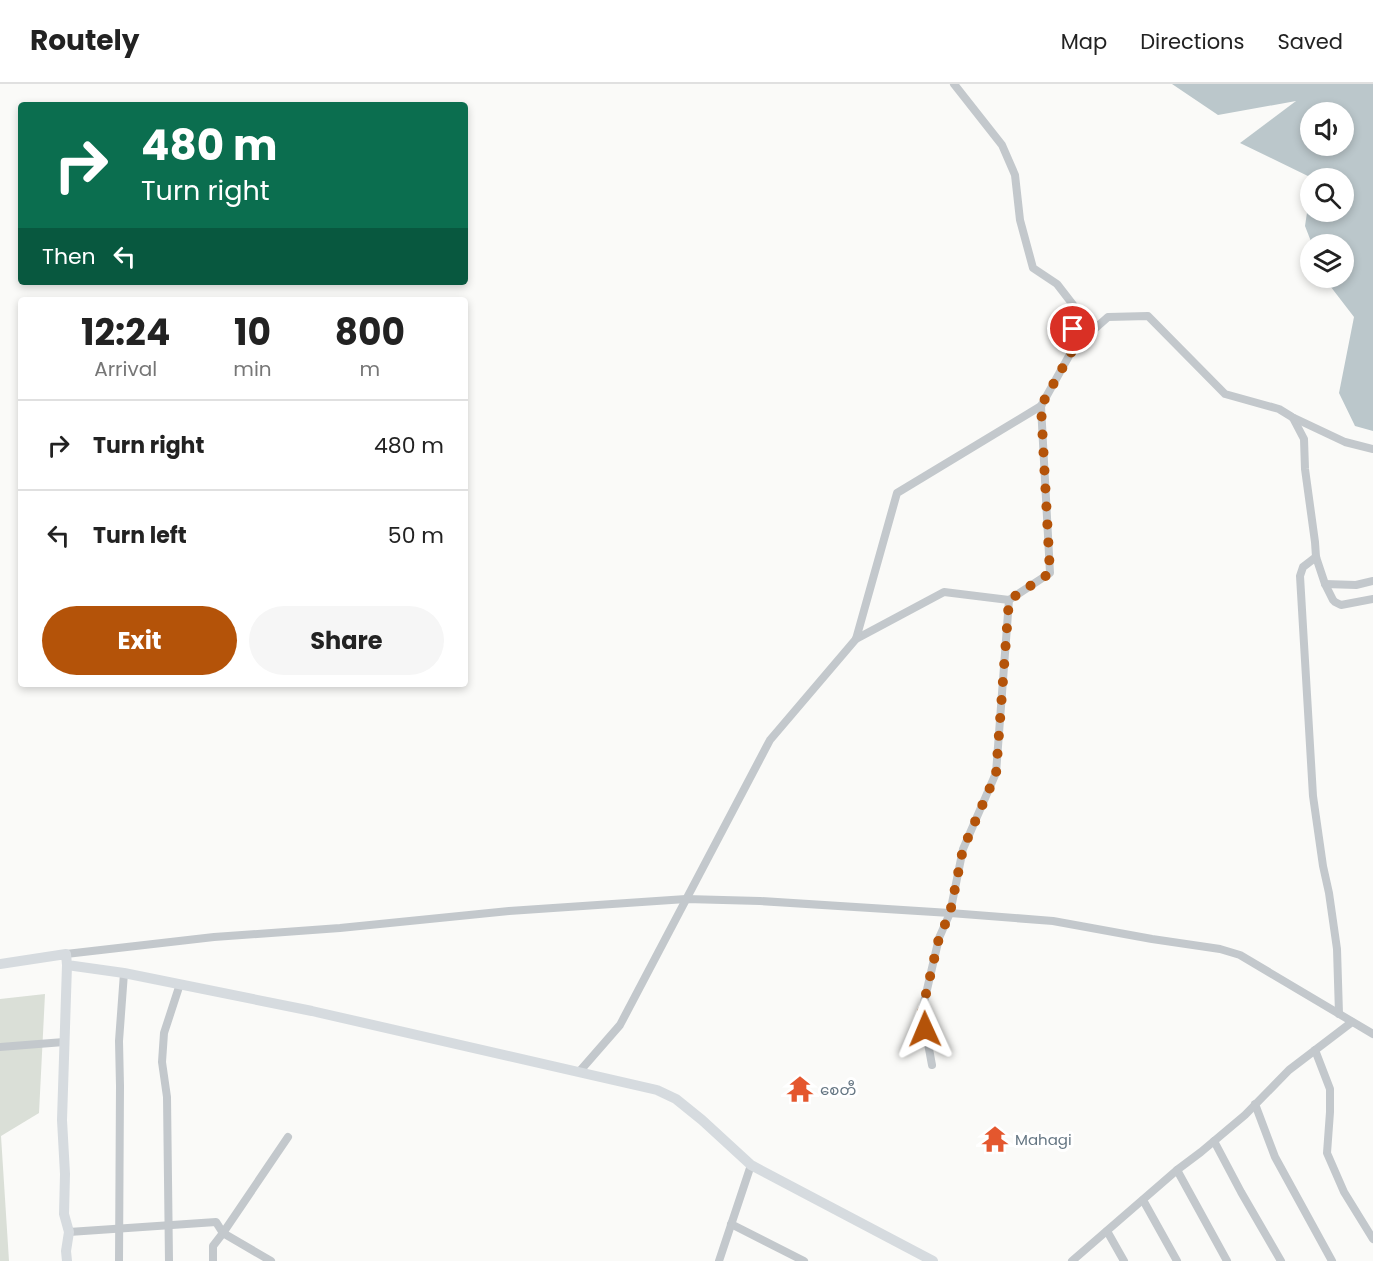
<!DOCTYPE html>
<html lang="en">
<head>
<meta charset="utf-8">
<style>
	body { margin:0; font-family:Poppins,"Noto Sans Myanmar",sans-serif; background:#f6f6f6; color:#222; height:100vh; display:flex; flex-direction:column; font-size:22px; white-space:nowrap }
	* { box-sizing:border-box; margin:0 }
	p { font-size:20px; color:#767676 }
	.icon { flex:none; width:33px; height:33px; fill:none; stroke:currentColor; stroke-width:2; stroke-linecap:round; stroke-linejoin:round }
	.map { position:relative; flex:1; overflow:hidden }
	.details { position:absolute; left:18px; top:213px; width:450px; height:390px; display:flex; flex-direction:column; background:#fff; border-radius:6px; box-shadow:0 3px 9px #0003 }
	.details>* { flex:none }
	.top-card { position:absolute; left:18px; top:18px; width:450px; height:183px; border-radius:6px; box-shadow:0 3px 9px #0003; background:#0b6e4f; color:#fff; overflow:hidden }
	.tools { position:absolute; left:1300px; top:18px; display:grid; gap:12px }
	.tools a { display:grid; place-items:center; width:54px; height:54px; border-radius:50%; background:#fff; box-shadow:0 3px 9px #0003; font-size:30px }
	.pin { position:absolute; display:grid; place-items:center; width:51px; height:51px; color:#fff; margin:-26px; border:3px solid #fff; border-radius:50%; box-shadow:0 2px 6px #0007 }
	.me { position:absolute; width:66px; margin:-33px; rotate:359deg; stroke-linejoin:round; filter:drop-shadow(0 0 4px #0008) }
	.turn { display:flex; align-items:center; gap:21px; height:126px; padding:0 24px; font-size:27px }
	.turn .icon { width:78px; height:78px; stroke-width:2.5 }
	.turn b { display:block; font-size:42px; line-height:51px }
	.then { display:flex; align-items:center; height:57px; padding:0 24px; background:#0003; gap:12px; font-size:22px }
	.eta { display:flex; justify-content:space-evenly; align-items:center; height:102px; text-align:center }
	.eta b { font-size:36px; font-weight:700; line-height:42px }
	.button { display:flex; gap:12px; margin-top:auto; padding:12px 24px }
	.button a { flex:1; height:69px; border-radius:36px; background:#b45309; color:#fff; font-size:24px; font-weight:700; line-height:69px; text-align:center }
	.button a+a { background:#f6f6f6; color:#222 }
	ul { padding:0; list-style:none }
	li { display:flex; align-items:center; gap:18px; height:90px; padding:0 24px; border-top:2px solid #e0e0e0 }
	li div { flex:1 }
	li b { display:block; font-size:22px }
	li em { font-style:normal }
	header { display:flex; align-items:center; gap:36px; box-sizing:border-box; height:84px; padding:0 30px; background:#fff; border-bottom:2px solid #e0e0e0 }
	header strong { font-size:28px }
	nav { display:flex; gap:33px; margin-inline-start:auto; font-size:21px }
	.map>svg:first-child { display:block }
</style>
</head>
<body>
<header>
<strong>Routely</strong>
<nav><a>Map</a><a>Directions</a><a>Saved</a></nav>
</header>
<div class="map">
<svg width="1373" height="1177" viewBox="0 0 1373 1177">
	<rect width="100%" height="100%" fill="#fafaf8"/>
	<polygon fill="#dadfd7" points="45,910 39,1029 1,1052 9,1177 0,1177 0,915"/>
	<path fill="#bbc7cb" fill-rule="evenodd" d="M1172 0H1373V347L1355 342 1339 309 1354 233 1324 194H1344V160H1312L1305 142 1311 102V128H1344V94H1312L1240 59 1296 17 1218 31ZM1311 28H1344V62H1311Z"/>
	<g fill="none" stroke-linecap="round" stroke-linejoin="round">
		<g stroke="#c3c8cc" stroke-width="8">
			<polyline points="954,0 1002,61 1015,91 1020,136 1033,184 1057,200 1074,222 1072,266"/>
			<polyline points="1293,334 1304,355 1305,385 1315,458 1316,473 1325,500 1333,516 1335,518 1341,521 1373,515"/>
			<polyline points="1316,473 1303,483 1300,492 1313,712 1323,782 1329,809 1337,865 1339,930"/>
			<polyline points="1325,500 1356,501 1373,497"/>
			<polyline points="856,555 944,508 1009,516"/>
			<polyline points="66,870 214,853 340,844 509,827 686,815 760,817 950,829 1053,837 1152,855 1220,865 1240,871 1373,950"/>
			<polyline points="0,963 64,958"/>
			<polyline points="1315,966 1330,1005 1330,1028 1327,1069 1344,1108 1373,1155"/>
			<polyline points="932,981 922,927 939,854 950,829 963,765 996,689 1009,516 1050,489 1041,322 1074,263 1108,233 1148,232 1225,310 1279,325 1292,333 1345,358 1373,365"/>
			<polyline points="579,988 620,941 770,656 856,555 897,409 1041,322"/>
			<polyline points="1255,1020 1275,1073 1332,1177"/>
			<polyline points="1214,1057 1241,1108 1281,1177"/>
			<polyline points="1177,1086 1227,1177"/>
			<polyline points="1143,1116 1177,1177"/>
			<polyline points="731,1140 804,1177"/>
			<polyline points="1107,1147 1124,1177"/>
			<polyline points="69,1148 216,1138 223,1149 271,1177"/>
			<polyline points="119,1177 120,1002 119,957 124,889"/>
			<polyline points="169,1177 167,1013 162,978 164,949 180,900"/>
			<polyline points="213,1177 213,1162 223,1149 288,1053"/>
			<polyline points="719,1177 751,1081"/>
			<polyline points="1072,1177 1177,1086 1201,1068 1245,1031 1289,986 1352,938"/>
		</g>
		<g stroke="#d6dbdf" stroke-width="10">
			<polyline points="0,880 66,870 67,881 124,889 312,927 657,1006 676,1015 702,1036 751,1081 933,1177"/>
			<polyline points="67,1177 66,1167 69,1148 64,1130 65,1090 62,1036 67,881"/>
		</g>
	</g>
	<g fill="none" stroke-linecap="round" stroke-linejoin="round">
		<polyline stroke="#b45309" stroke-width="10" stroke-dasharray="0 18" points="925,945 922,927 939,854 950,829 963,765 996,690 1009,516 1050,489 1041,322 1072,267 1073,245"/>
	</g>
	<defs>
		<symbol id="temple-bare" viewBox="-9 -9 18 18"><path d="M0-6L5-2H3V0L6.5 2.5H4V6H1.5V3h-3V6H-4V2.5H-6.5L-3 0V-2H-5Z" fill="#e4572e" stroke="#fff" stroke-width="2.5" paint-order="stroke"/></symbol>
	</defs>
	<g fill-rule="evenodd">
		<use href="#temple-bare" x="781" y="986" width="38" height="38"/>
		<use href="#temple-bare" x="976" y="1036" width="38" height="38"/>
	</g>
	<g text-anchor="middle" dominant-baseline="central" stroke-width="6" stroke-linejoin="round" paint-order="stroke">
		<g font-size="15" fill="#657683" stroke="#fff" text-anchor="start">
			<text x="820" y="1005">စေတီ</text>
			<text x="1015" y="1055">Mahagi</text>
		</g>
	</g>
</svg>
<div class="tools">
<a><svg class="icon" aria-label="sound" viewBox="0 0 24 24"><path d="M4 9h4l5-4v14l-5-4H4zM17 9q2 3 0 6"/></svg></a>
<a><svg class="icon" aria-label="search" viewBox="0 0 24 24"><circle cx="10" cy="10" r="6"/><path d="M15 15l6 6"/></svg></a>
<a><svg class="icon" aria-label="layers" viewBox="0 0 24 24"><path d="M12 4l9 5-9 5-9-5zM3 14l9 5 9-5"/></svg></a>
</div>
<div class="pin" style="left:1073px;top:245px;background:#d93025"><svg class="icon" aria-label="arrive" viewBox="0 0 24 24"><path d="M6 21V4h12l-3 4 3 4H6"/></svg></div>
<svg class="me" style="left:925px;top:945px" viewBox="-20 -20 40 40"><path d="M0-17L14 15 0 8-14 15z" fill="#b45309" stroke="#fff" stroke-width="4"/></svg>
<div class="top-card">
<div class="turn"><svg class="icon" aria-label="right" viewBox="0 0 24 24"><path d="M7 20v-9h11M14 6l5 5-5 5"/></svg><div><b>480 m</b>Turn right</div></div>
<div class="then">Then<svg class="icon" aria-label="left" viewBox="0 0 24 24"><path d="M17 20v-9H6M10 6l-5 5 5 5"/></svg></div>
</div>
<section class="details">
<div class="eta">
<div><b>12:24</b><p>Arrival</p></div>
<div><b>10</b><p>min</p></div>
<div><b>800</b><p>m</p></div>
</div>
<ul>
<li><svg class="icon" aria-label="right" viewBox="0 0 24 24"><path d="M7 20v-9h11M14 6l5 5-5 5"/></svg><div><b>Turn right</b></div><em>480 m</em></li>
<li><svg class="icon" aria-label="left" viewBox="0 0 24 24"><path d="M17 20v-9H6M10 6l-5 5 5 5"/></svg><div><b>Turn left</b></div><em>50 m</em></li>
</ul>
<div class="button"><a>Exit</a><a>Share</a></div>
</section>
</div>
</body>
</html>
